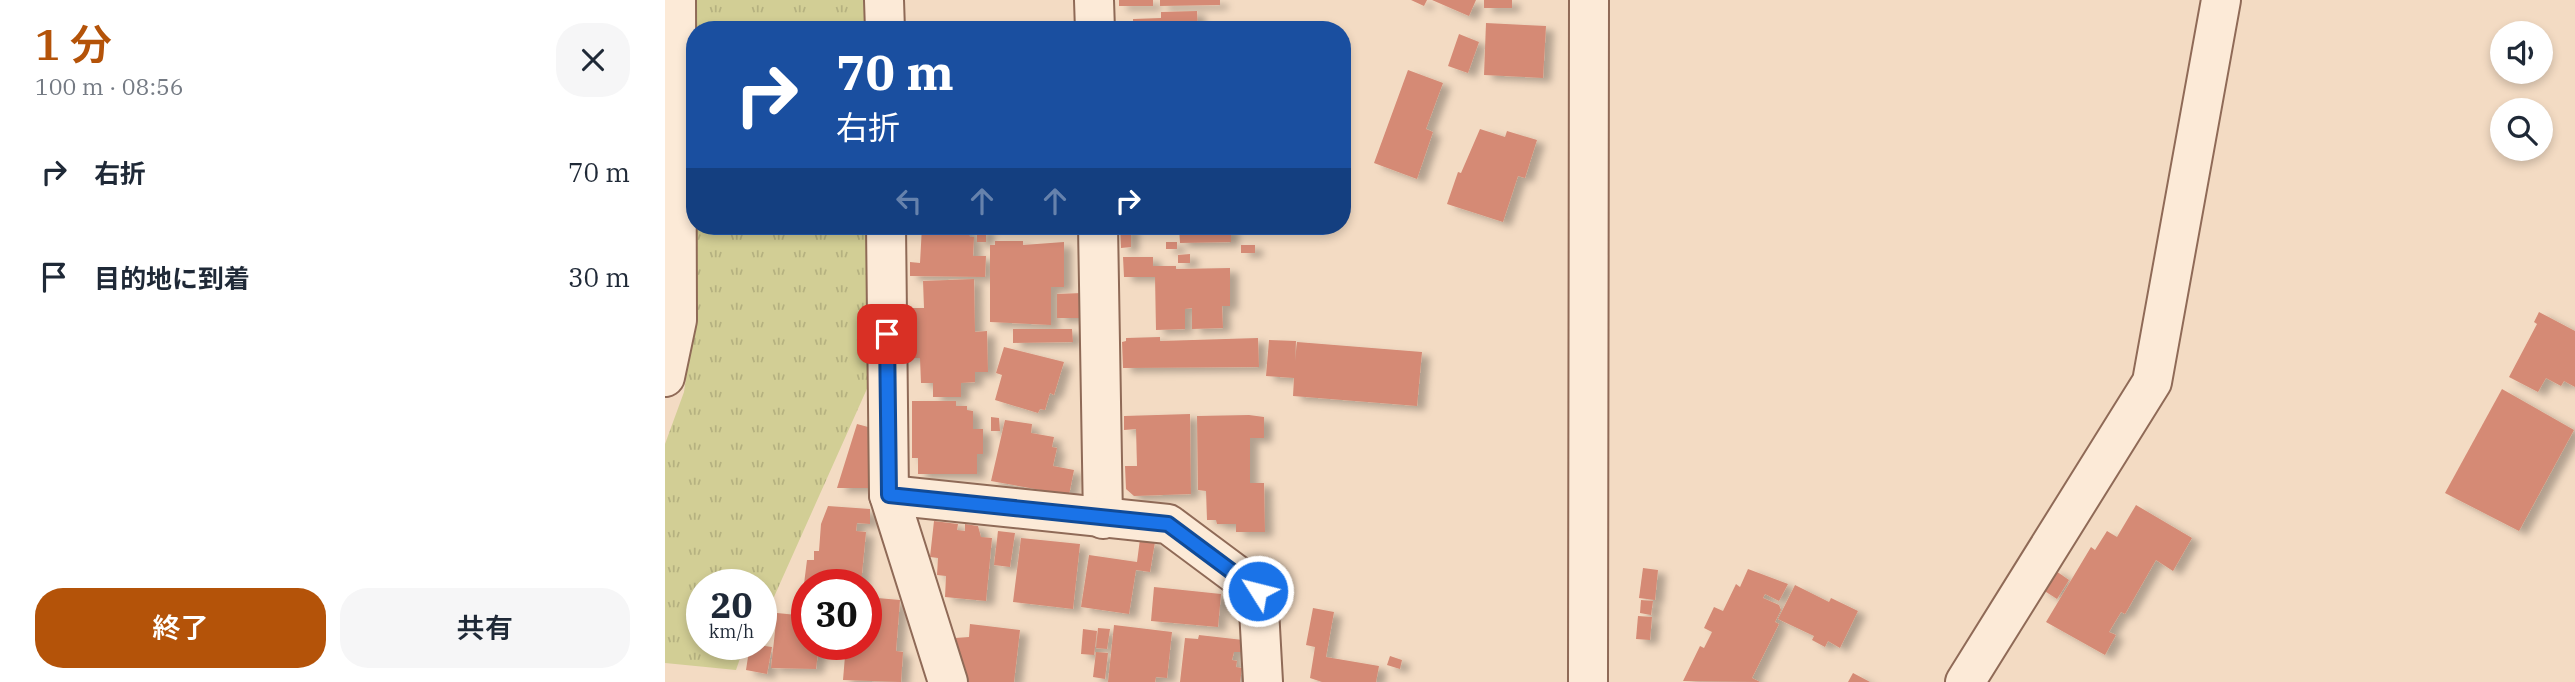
<!DOCTYPE html>
<html lang="ja">
<head>
<meta charset="utf-8">
<style>
	body { margin:0; font-family:"IBM Plex Serif","Noto Sans JP",serif; background:#f6f6f7; color:#1f2937; height:100vh; display:flex; flex-direction:column; font-size:26px; white-space:nowrap }
	* { box-sizing:border-box; margin:0 }
	p { font-size:23px; color:#747a83 }
	.icon { flex:none; width:38px; height:38px; fill:none; stroke:currentColor; stroke-width:2; stroke-linecap:round; stroke-linejoin:round }
	.map { position:relative; flex:1; overflow:hidden }
	.drawer { display:flex; flex-direction:column; background:#fff; width:665px }
	.drawer>* { flex:none }
	.hud { position:absolute; left:21px; top:21px; width:665px; height:214px; border-radius:28px; box-shadow:0 4px 10px #0003; background:#1a4fa0; color:#fff; overflow:hidden }
	.tools { position:absolute; left:1825px; top:21px; display:grid; gap:14px }
	.tools a { display:grid; place-items:center; width:63px; height:63px; border-radius:50%; background:#fff; box-shadow:0 4px 10px #0003; font-size:35px }
	.speed { position:absolute; left:21px; top:569px; display:flex; gap:14px; font-size:35px; font-weight:700; text-align:center }
	.speed>* { display:grid; place-content:center; width:91px; height:91px; border-radius:50%; background:#fff; box-shadow:0 4px 10px #0003; line-height:1 }
	.speed small { font-size:18px; font-weight:400 }
	.speed .limit { border:10px solid #d22; background:#fff; color:#111 }
	.pin { position:absolute; display:grid; place-items:center; width:60px; height:60px; color:#fff; margin:-30px; border-radius:14px; box-shadow:0 4px 10px #0006 }
	.me { position:absolute; width:77px; margin:-38px; rotate:306deg; stroke-linejoin:round; filter:drop-shadow(0 0 5px #0008) }
	.turn { display:flex; align-items:center; gap:24px; height:147px; padding:0 35px; font-size:32px }
	.turn .icon { width:91px; height:91px; stroke-width:2.5 }
	.turn b { display:block; font-size:49px; line-height:60px }
	.lanes { display:flex; align-items:center; height:66px; padding:0 35px; background:#0003; justify-content:center; gap:35px; direction:ltr }
	.lanes .off { opacity:.35 }
	.round { display:grid; place-items:center; flex:none; width:74px; height:74px; border-radius:28px; background:#f6f6f7 }
	.overview { display:flex; align-items:center; justify-content:space-between; height:119px; padding:0 35px }
	h1 { font-size:42px; font-weight:600; line-height:52px; color:#b45309 }
	.cta { display:flex; gap:14px; margin-top:auto; padding:14px 35px }
	.cta a { flex:1; height:80px; border-radius:28px; background:#b45309; color:#fff; font-size:28px; font-weight:600; line-height:80px; text-align:center }
	.cta a+a { background:#f6f6f7; color:#1f2937 }
	ul { padding:0; list-style:none }
	li { display:flex; align-items:center; gap:21px; height:105px; padding:0 35px }
	li div { flex:1 }
	li b { display:block; font-size:26px }
	li em { font-style:normal }
	main { display:flex; flex:1; min-height:0 }
	.map>svg:first-child { display:block }
</style>
</head>
<body>
<main>
<section class="drawer">
<div class="overview"><div><h1>1 分</h1><p>100 m · 08:56</p></div><a class="round"><svg class="icon" aria-label="close" viewBox="0 0 24 24"><path d="M6 6l12 12M18 6L6 18"/></svg></a></div>
<ul>
<li><svg class="icon" aria-label="right" viewBox="0 0 24 24"><path d="M7 20v-9h11M14 6l5 5-5 5"/></svg><div><b>右折</b></div><em>70 m</em></li>
<li><svg class="icon" aria-label="arrive" viewBox="0 0 24 24"><path d="M6 21V4h12l-3 4 3 4H6"/></svg><div><b>目的地に到着</b></div><em>30 m</em></li>
</ul>
<div class="cta"><a>終了</a><a>共有</a></div>
</section>
<div class="map">
<svg width="1910" height="682" viewBox="0 0 1910 682">
	<defs>
		<pattern id="grass-tufts" width="24" height="20" patternUnits="userSpaceOnUse" patternTransform="scale(1.75)"><rect width="24" height="20" fill="#d2ce95"/><path d="M3 7l-1-3M5 7V3M7 7l1-3M15 17l-1-3M17 17v-4M19 17l1-3" fill="none" stroke="#b5b180"/></pattern>
		<filter id="shadow"><feDropShadow dx="8" dy="4.5" stdDeviation="3.5" flood-color="#0004"/></filter>
	</defs>
	<rect width="100%" height="100%" fill="#f3dbc3"/>
	<g fill="url(#grass-tufts)">
		<polygon points="30,0 202,0 203,30 30,30"/>
		<polygon points="30,226 204,226 205,382 100,617 96,621 96,584 37,584 37,644 80,644 71,670 0,663 0,444 19,392 27,335"/>
	</g>
	<g fill="#d58a75" filter="url(#shadow)">
		<rect x="454" y="0" width="34" height="6"/>
		<polygon points="495,0 555,0 555,5 495,6"/>
		<polygon points="746,0 762,0 759,6"/>
		<polygon points="767,0 811,0 804,16"/>
		<rect x="819" y="0" width="28" height="8"/>
		<polygon points="532,11 533,30 468,30 468,19 496,18 496,12"/>
		<polygon points="821,23 881,26 878,78 819,75"/>
		<polygon points="794,34 814,42 803,73 783,66"/>
		<polygon points="743,70 778,83 761,129 768,132 752,179 709,163"/>
		<polygon points="815,129 840,137 842,131 872,140 860,178 853,176 838,222 782,204 793,172 796,173"/>
		<polygon points="257,226 303,228 305,237 309,237 308,256 321,256 320,277 245,276 245,262 255,263"/>
		<polygon points="455,226 466,226 466,247 456,248"/>
		<polygon points="514,226 566,226 566,242 515,243"/>
		<rect x="312" y="228" width="9" height="14"/>
		<polygon points="330,241 358,241 358,245 399,242 399,287 386,287 386,325 325,322 325,245 330,245"/>
		<rect x="501" y="242" width="11" height="7"/>
		<rect x="576" y="245" width="14" height="8"/>
		<polygon points="525,254 525,263 513,263 513,255"/>
		<polygon points="458,257 488,257 488,266 511,266 511,269 565,268 565,306 557,306 558,328 527,329 527,308 520,309 520,329 491,330 490,277 459,277"/>
		<polygon points="309,279 310,332 322,331 323,372 310,372 310,382 296,383 296,397 268,397 268,383 256,383 255,358 241,358 240,314 247,313 247,308 259,308 258,281"/>
		<polygon points="417,293 417,318 392,318 392,294"/>
		<polygon points="1874,312 1910,331 1910,387 1899,381 1896,386 1881,378 1873,392 1844,377 1872,324 1869,322"/>
		<polygon points="348,329 407,329 408,342 348,343"/>
		<polygon points="495,337 495,341 593,338 594,367 458,368 457,342 461,341 461,338"/>
		<polygon points="604,340 631,341 630,361 632,342 757,352 752,406 628,396 629,378 601,376"/>
		<polygon points="339,347 399,362 389,395 385,393 380,410 375,409 373,413 330,400 337,375 331,373"/>
		<polygon points="1837,389 1909,430 1854,531 1780,493"/>
		<polygon points="247,401 291,401 291,406 302,406 302,410 308,411 308,429 318,429 318,454 312,454 312,474 253,474 253,458 247,458"/>
		<polygon points="525,414 526,494 469,496 461,489 460,466 472,466 471,429 459,430 459,416"/>
		<polygon points="584,415 599,417 599,438 585,438 585,483 599,483 600,532 571,532 571,524 552,524 551,520 542,520 541,491 533,490 532,416"/>
		<polygon points="326,417 334,418 335,431 326,431"/>
		<polygon points="340,420 367,424 366,433 389,437 387,447 392,448 388,466 409,470 404,495 326,481"/>
		<polygon points="192,424 203,427 205,488 172,488"/>
		<polygon points="1471,505 1527,538 1508,571 1491,560 1460,614 1456,612 1444,632 1451,635 1440,655 1381,622 1426,547 1430,550 1442,531 1452,537"/>
		<polygon points="163,506 205,509 205,524 192,523 191,531 201,532 196,584 139,584 142,560 149,560 149,551 154,551 156,524"/>
		<polygon points="269,521 293,524 292,530 300,531 300,524 313,526 316,537 327,538 321,601 280,597 281,576 272,575 273,558 265,557"/>
		<polygon points="333,531 350,533 345,567 329,565"/>
		<polygon points="356,538 415,544 408,609 348,602"/>
		<polygon points="475,539 490,542 485,572 471,570 464,614 416,607 424,555 472,562"/>
		<polygon points="978,568 993,570 990,600 974,598"/>
		<polygon points="1083,569 1123,584 1114,601 1100,594 1098,598 1114,605 1116,610 1110,622 1114,624 1087,678 1095,682 1018,681 1035,646 1039,648 1047,632 1039,628 1049,607 1058,611 1071,584 1075,587"/>
		<polygon points="1388,569 1404,580 1392,599 1375,588"/>
		<polygon points="1130,585 1164,602 1166,598 1193,611 1175,648 1163,641 1160,647 1147,640 1149,636 1113,619"/>
		<polygon points="489,587 556,594 553,627 486,621"/>
		<polygon points="201,597 235,600 231,651 238,652 236,682 178,680 181,644 201,644"/>
		<polygon points="976,600 988,601 986,615 975,613"/>
		<polygon points="648,608 669,612 661,657 714,666 711,682 657,682 645,678 650,647 641,645"/>
		<polygon points="112,613 142,616 142,644 154,644 151,669 106,668"/>
		<polygon points="973,616 987,617 985,640 971,639"/>
		<polygon points="305,624 355,630 349,682 304,682 290,638 304,637"/>
		<polygon points="449,625 507,632 502,678 491,677 490,682 443,682"/>
		<polygon points="433,628 445,629 442,649 431,648"/>
		<polygon points="418,629 432,631 429,655 416,654"/>
		<polygon points="534,635 578,640 577,652 569,652 567,660 572,661 571,667 577,668 575,682 515,682 520,638 533,639"/>
		<polygon points="85,644 107,647 102,674 81,670"/>
		<polygon points="431,652 443,653 440,679 428,677"/>
		<polygon points="725,656 737,660 735,669 722,665"/>
		<polygon points="1188,673 1205,682 1183,682"/>
	</g>
	<g fill="none" stroke-linecap="round" stroke-linejoin="round">
		<defs>
			<g id="minor">
				<polyline points="219,0 220,30"/>
				<polyline points="429,0 430,30"/>
				<polyline points="221,226 224,495 283,682"/>
				<polyline points="433,226 438,519"/>
				<polyline points="0,377 12,320 11,0"/>
				<polyline points="224,495 503,524 593,591 598,682"/>
				<polyline points="923,682 924,0"/>
				<polyline points="1300,682 1487,382 1556,0"/>
			</g>
		</defs>
		<use href="#minor" stroke="#8f6a57" stroke-width="42"/>
		<use href="#minor" stroke="#fcead7" stroke-width="38"/>
	</g>
	<g fill="none" stroke-linecap="round" stroke-linejoin="round">
		<defs>
			<polyline id="route" points="222,334 224,495 503,524 593,591"/>
		</defs>
		<use href="#route" stroke="#114b97" stroke-width="18"/>
		<use href="#route" stroke="#1a73e8" stroke-width="12"/>
	</g>
</svg>
<div class="tools">
<a><svg class="icon" aria-label="sound" viewBox="0 0 24 24"><path d="M4 9h4l5-4v14l-5-4H4zM17 9q2 3 0 6"/></svg></a>
<a><svg class="icon" aria-label="search" viewBox="0 0 24 24"><circle cx="10" cy="10" r="6"/><path d="M15 15l6 6"/></svg></a>
</div>
<div class="speed"><div>20<small>km/h</small></div><div class="limit">30</div></div>
<div class="pin" style="left:222px;top:334px;background:#d93025"><svg class="icon" aria-label="arrive" viewBox="0 0 24 24"><path d="M6 21V4h12l-3 4 3 4H6"/></svg></div>
<svg class="me" style="left:593px;top:591px" viewBox="-20 -20 40 40"><circle r="17" fill="#1a73e8" stroke="#fff" stroke-width="3"/><path d="M0-11L8 9 0 5-8 9z" fill="#fff"/></svg>
<div class="hud">
<div class="turn"><svg class="icon" aria-label="right" viewBox="0 0 24 24"><path d="M7 20v-9h11M14 6l5 5-5 5"/></svg><div><b>70 m</b>右折</div></div>
<div class="lanes"><svg class="icon off" aria-label="left" viewBox="0 0 24 24"><path d="M17 20v-9H6M10 6l-5 5 5 5"/></svg><svg class="icon off" aria-label="ahead" viewBox="0 0 24 24"><path d="M12 20V5M6 11l6-6 6 6"/></svg><svg class="icon off" aria-label="ahead" viewBox="0 0 24 24"><path d="M12 20V5M6 11l6-6 6 6"/></svg><svg class="icon" aria-label="right" viewBox="0 0 24 24"><path d="M7 20v-9h11M14 6l5 5-5 5"/></svg></div>
</div>
</div>
</main>
</body>
</html>
